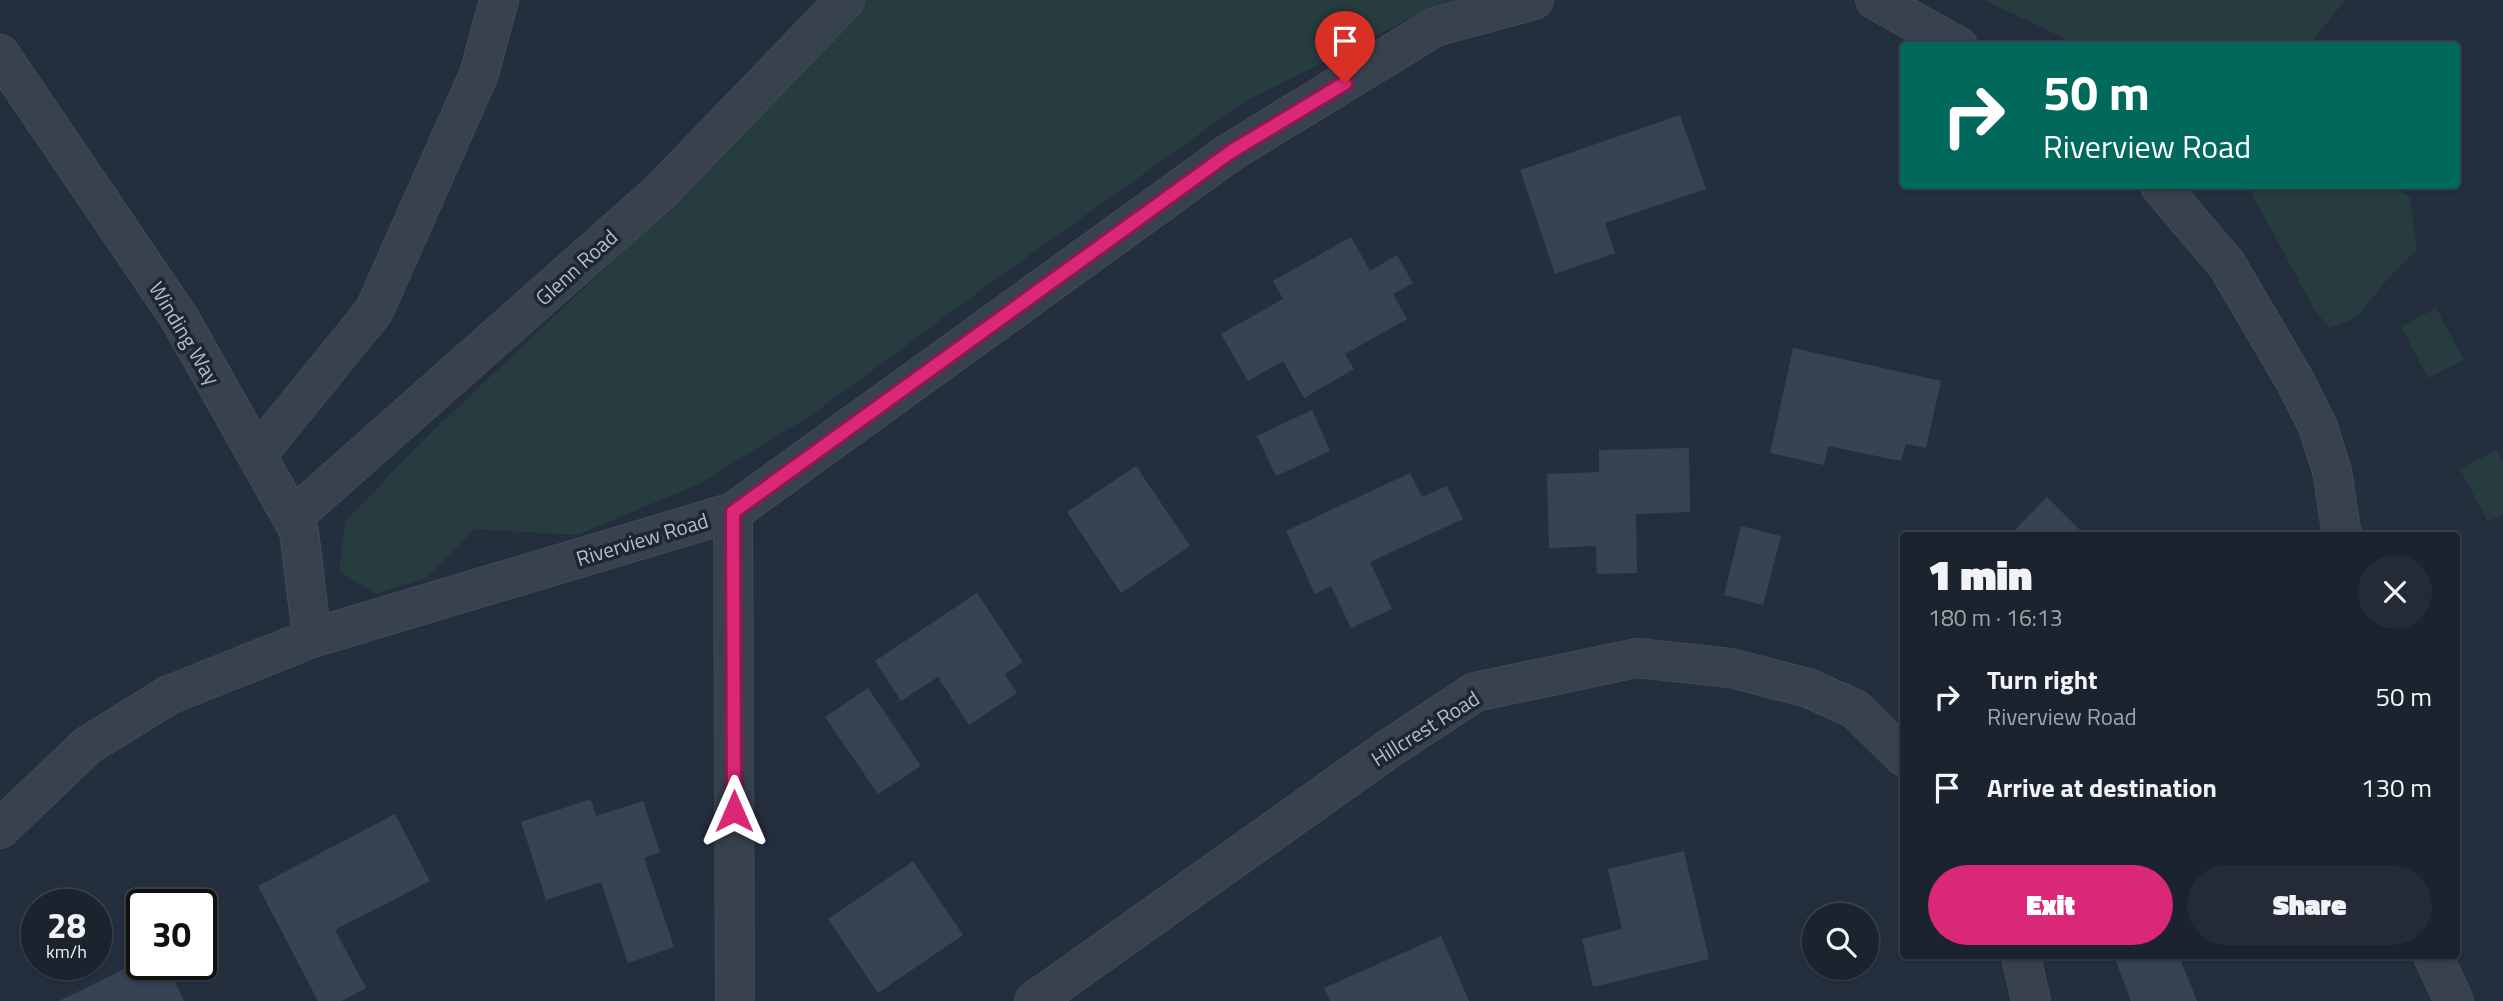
<!DOCTYPE html>
<html lang="en">
<head>
<meta charset="utf-8">
<style>
	body { margin:0; font-family:"Titillium Web",sans-serif; background:#242b36; color:#f1f3f6; height:100vh; display:flex; flex-direction:column; font-size:26px; white-space:nowrap }
	* { box-sizing:border-box; margin:0 }
	p { font-size:23px; color:#a0a4aa }
	.icon { flex:none; width:38px; height:38px; fill:none; stroke:currentColor; stroke-width:2; stroke-linecap:round; stroke-linejoin:round }
	.map { position:relative; flex:1; overflow:hidden }
	.panel { position:absolute; left:1900px; top:532px; width:560px; height:427px; display:flex; flex-direction:column; background:#1b232e; border-radius:7px; box-shadow:0 2px 5px #0004,0 0 0 2px #39404a }
	.panel>* { flex:none }
	.banner { position:absolute; left:1900px; top:42px; width:560px; height:147px; border-radius:7px; box-shadow:0 2px 5px #0004,0 0 0 2px #39404a; background:#00695c; color:#fff; overflow:hidden }
	.fabs { position:absolute; left:1802px; top:903px; display:grid; gap:14px }
	.fabs a { display:grid; place-items:center; width:77px; height:77px; border-radius:50%; background:#1b232e; box-shadow:0 2px 5px #0004,0 0 0 2px #39404a; font-size:35px }
	.speed { position:absolute; left:21px; top:889px; display:flex; gap:14px; font-size:35px; font-weight:700; text-align:center }
	.speed>* { display:grid; place-content:center; width:91px; height:91px; border-radius:50%; background:#1b232e; box-shadow:0 2px 5px #0004,0 0 0 2px #39404a; line-height:1 }
	.speed small { font-size:18px; font-weight:400 }
	.speed .limit { border:4px solid #111; border-radius:10px; background:#fff; color:#111 }
	.pin { position:absolute; display:grid; place-items:center; width:60px; height:60px; color:#fff; margin:-72px -30px; border-radius:50% 50% 50% 0; rotate:-45deg; box-shadow:0 0 7px #0007 }
	.pin .icon { rotate:45deg }
	.me { position:absolute; width:77px; margin:-38px; rotate:0deg; stroke-linejoin:round; filter:drop-shadow(0 0 5px #0008) }
	.turn { display:flex; align-items:center; gap:24px; height:147px; padding:0 28px; font-size:32px }
	.turn .icon { width:91px; height:91px; stroke-width:2.5 }
	.turn b { display:block; font-size:49px; line-height:60px }
	.round { display:grid; place-items:center; flex:none; width:74px; height:74px; border-radius:37px; background:#242b36 }
	.headline { display:flex; align-items:center; justify-content:space-between; height:119px; padding:0 28px }
	h1 { font-size:42px; font-weight:800; line-height:52px }
	.action { display:flex; gap:14px; margin-top:auto; padding:14px 28px }
	.action a { flex:1; height:80px; border-radius:42px; background:#db2777; color:#fff; font-size:28px; font-weight:800; line-height:80px; text-align:center }
	.action a+a { background:#242b36; color:#f1f3f6 }
	ul { padding:0; list-style:none }
	li { display:flex; align-items:center; gap:21px; height:91px; padding:0 28px }
	li div { flex:1 }
	li b { display:block; font-size:26px }
	li em { font-style:normal }
	.map>svg:first-child { display:block }
</style>
</head>
<body>
<div class="map">
<svg width="2503" height="1001" viewBox="0 0 2503 1001">
	<rect width="100%" height="100%" fill="#242f3e"/>
	<g fill="#263c3f">
		<polygon points="865,0 1458,0 1407,20 1247,100 992,282 813,414 699,484 577,535 475,529 428,577 376,594 339,571 345,522 421,442 713,166"/>
		<polygon points="1984,0 2345,0 2309,45 2074,46 2060,36"/>
		<polygon points="2248,186 2396,186 2410,198 2417,249 2385,282 2356,318 2329,328 2314,309"/>
		<polygon points="2436,308 2464,360 2428,378 2401,326"/>
		<polygon points="2496,450 2503,463 2503,514 2488,522 2460,469"/>
	</g>
	<g fill="#364354">
		<polygon points="1680,115 1706,189 1605,223 1615,253 1555,274 1520,170"/>
		<polygon points="1351,237 1370,271 1397,255 1413,283 1393,294 1407,319 1345,354 1354,369 1304,398 1283,361 1248,381 1221,334 1283,299 1273,281"/>
		<polygon points="1793,348 1941,381 1926,448 1906,444 1901,461 1828,446 1824,465 1770,453"/>
		<polygon points="1312,410 1330,451 1276,476 1257,436"/>
		<polygon points="1689,448 1690,512 1636,514 1637,573 1597,574 1596,546 1549,548 1547,474 1599,472 1599,450"/>
		<polygon points="1136,466 1190,546 1121,593 1067,512"/>
		<polygon points="1410,473 1422,497 1447,486 1463,519 1370,562 1392,609 1351,628 1331,586 1315,594 1286,531"/>
		<polygon points="2047,497 2086,536 2009,536"/>
		<polygon points="1741,526 1781,536 1763,605 1724,595"/>
		<polygon points="977,593 1023,662 1005,674 1017,693 969,725 938,677 901,701 875,661"/>
		<polygon points="868,688 921,766 878,794 825,717"/>
		<polygon points="591,799 596,816 643,801 660,852 644,858 674,947 628,963 601,882 546,900 521,822"/>
		<polygon points="395,814 430,881 335,930 366,988 342,1001 318,1001 258,886"/>
		<polygon points="1684,851 1709,959 1593,987 1582,939 1622,929 1608,869"/>
		<polygon points="913,861 963,935 878,993 828,919"/>
		<polygon points="1441,936 1469,1001 1330,1001 1324,988"/>
		<polygon points="2114,956 2179,956 2197,1001 2131,1001"/>
		<polygon points="142,960 142,964 166,964 184,1001 59,1001"/>
	</g>
	<g fill="none" stroke-linecap="round" stroke-linejoin="round">
		<defs>
			<g id="minor">
				<polyline points="1875,0 1958,46"/>
				<polyline points="0,54 180,319 292,518 299,531 312,638"/>
				<polyline points="2160,186 2227,265 2295,381 2318,427 2332,471 2342,536"/>
				<polyline points="257,455 374,311 479,74 499,0"/>
				<polyline points="733,512 735,1001"/>
				<polyline points="292,518 660,192 845,0"/>
				<polyline points="0,829 88,745 169,695 312,638 733,512 1232,151 1435,27 1534,0"/>
				<polyline points="2021,956 2031,1001"/>
				<polyline points="2433,956 2454,1001"/>
				<polyline points="1034,1001 1387,750 1475,692 1637,658 1731,668 1808,688 1855,709 1904,757"/>
			</g>
		</defs>
		<use href="#minor" stroke="#414a57" stroke-width="40"/>
		<use href="#minor" stroke="#38414e" stroke-width="38"/>
	</g>
	<g fill="none" stroke-linecap="round" stroke-linejoin="round">
		<defs>
			<polyline id="route" points="734,811 733,512 1232,151 1345,83"/>
		</defs>
		<use href="#route" stroke="#8e194d" stroke-width="18"/>
		<use href="#route" stroke="#db2777" stroke-width="12"/>
	</g>
	<g text-anchor="middle" dominant-baseline="central" stroke-width="7" stroke-linejoin="round" paint-order="stroke">
		<g font-size="21" fill="#b4bcc9" stroke="#1d2633">
			<text transform="translate(576 267) rotate(-42)">Glenn Road</text>
			<text transform="translate(185 333) rotate(59)">Winding Way</text>
			<text transform="translate(642 539) rotate(-17)">Riverview Road</text>
			<text transform="translate(1425 728) rotate(-32)">Hillcrest Road</text>
		</g>
	</g>
</svg>
<div class="fabs">
<a><svg class="icon" aria-label="search" viewBox="0 0 24 24"><circle cx="10" cy="10" r="6"/><path d="M15 15l6 6"/></svg></a>
</div>
<div class="speed"><div>28<small>km/h</small></div><div class="limit">30</div></div>
<div class="pin" style="left:1345px;top:83px;background:#d93025"><svg class="icon" aria-label="arrive" viewBox="0 0 24 24"><path d="M6 21V4h12l-3 4 3 4H6"/></svg></div>
<svg class="me" style="left:734px;top:811px" viewBox="-20 -20 40 40"><path d="M0-17L14 15 0 8-14 15z" fill="#db2777" stroke="#fff" stroke-width="4"/></svg>
<div class="banner">
<div class="turn"><svg class="icon" aria-label="right" viewBox="0 0 24 24"><path d="M7 20v-9h11M14 6l5 5-5 5"/></svg><div><b>50 m</b>Riverview Road</div></div>
</div>
<section class="panel">
<div class="headline"><div><h1>1 min</h1><p>180 m · 16:13</p></div><a class="round"><svg class="icon" aria-label="close" viewBox="0 0 24 24"><path d="M6 6l12 12M18 6L6 18"/></svg></a></div>
<ul>
<li><svg class="icon" aria-label="right" viewBox="0 0 24 24"><path d="M7 20v-9h11M14 6l5 5-5 5"/></svg><div><b>Turn right</b><p>Riverview Road</p></div><em>50 m</em></li>
<li><svg class="icon" aria-label="arrive" viewBox="0 0 24 24"><path d="M6 21V4h12l-3 4 3 4H6"/></svg><div><b>Arrive at destination</b></div><em>130 m</em></li>
</ul>
<div class="action"><a>Exit</a><a>Share</a></div>
</section>
</div>
</body>
</html>
